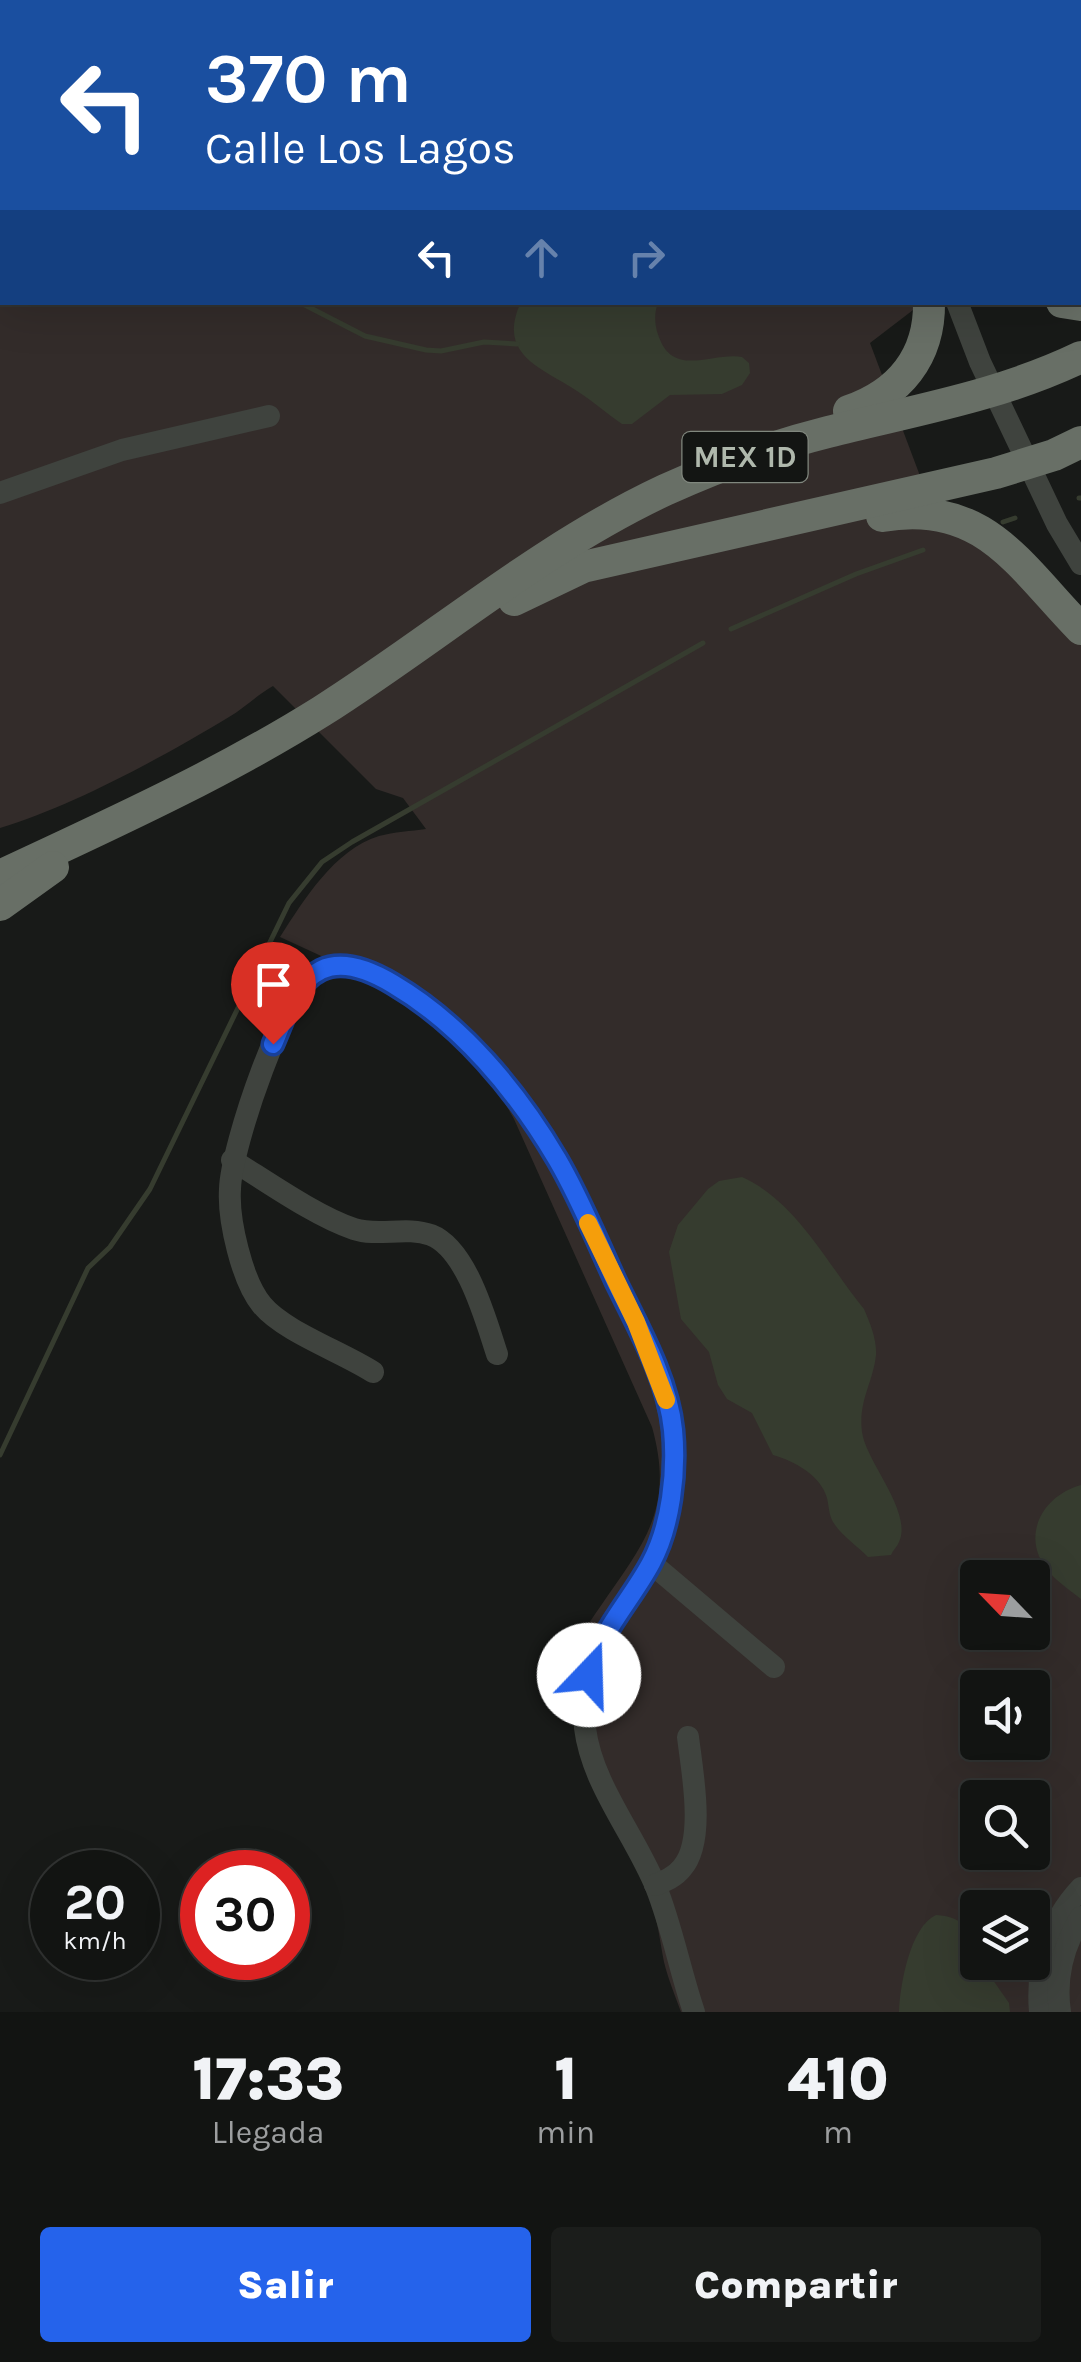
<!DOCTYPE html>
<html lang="es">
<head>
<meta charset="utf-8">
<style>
	body { margin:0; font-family:Karla,sans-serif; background:#1b1d1b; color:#f1f3f6; height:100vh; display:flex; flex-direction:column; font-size:38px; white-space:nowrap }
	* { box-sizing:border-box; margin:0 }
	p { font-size:32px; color:#9c9e9f }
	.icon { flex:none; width:55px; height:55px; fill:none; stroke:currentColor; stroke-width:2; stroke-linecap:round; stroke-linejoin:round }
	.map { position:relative; height:2012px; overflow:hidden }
	.details { display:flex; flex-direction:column; background:#121412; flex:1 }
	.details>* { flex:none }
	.banner { position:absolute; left:0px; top:0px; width:1082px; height:305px; box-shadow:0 10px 40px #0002,0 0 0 2px #313332; background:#1a4fa0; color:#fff; overflow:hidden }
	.needle { width:65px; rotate:295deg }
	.tools { position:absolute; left:960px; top:1560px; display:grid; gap:20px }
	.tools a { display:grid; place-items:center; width:90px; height:90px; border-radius:10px; background:#121412; box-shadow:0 10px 40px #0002,0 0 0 2px #313332; font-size:50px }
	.speed { position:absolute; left:30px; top:1850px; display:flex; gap:20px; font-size:50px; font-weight:700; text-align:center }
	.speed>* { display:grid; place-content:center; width:130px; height:130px; border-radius:50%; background:#121412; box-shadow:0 10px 40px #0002,0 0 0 2px #313332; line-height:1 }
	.speed small { font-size:25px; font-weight:400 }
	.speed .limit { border:15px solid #d22; background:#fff; color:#111 }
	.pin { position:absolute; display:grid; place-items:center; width:85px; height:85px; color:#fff; margin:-102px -42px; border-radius:50% 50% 50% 0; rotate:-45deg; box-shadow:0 0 10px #0007 }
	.pin .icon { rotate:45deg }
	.me { position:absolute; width:110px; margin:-55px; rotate:21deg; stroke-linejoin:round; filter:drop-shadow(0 0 8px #0008) }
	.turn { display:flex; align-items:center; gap:35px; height:210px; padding:0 40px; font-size:45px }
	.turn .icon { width:130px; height:130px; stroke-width:2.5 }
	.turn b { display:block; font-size:70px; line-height:85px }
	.lanes { display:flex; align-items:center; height:95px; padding:0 40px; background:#0003; justify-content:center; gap:50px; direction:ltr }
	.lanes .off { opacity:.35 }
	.eta { display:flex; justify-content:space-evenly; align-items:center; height:170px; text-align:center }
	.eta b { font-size:60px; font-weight:800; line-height:70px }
	.action { display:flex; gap:20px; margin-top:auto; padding:20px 40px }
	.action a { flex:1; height:115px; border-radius:10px; background:#2563eb; color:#fff; font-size:40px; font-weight:800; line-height:115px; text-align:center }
	.action a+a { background:#1b1d1b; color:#f1f3f6 }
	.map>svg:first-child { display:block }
</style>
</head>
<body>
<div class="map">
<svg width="1081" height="2012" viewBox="0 0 1081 2012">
	<rect width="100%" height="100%" fill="#181a18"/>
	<path fill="#332c2a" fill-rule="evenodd" d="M0 24 2 302 917 303V307L870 343 937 521 972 538 1081 640V2012H681C675 1995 668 1979 664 1962 660 1942 658 1921 651 1902 621 1824 557 1749 572 1661 575 1641 589 1623 600 1607 644 1543 675 1509 652 1427L514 1119 494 1084 467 1052 395 990 280 937C304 900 334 850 379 836 394 832 411 831 426 829L403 798 376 789 273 686C257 695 244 708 229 717 163 757 73 806 0 828ZM978 1578H1032V1632H978ZM978 1688H1032V1742H978ZM978 1798H1032V1852H978ZM978 1908H1032V1962H978Z"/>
	<g fill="#363c2f">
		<path d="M521 302 658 303C653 316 655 329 661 342 677 376 714 352 742 357L749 363 750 373 742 385 722 394 670 395 632 424H622C607 414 593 401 577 391 542 368 496 355 521 302Z"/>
		<path d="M742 1177C796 1201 828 1265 864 1309 870 1323 877 1340 876 1355 873 1383 858 1401 862 1432 866 1462 913 1512 899 1542 897 1547 893 1550 891 1555L868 1557C856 1545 842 1536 833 1522 829 1515 829 1507 827 1498 821 1476 795 1461 773 1455L752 1413 727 1399 718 1385 709 1352 681 1319 669 1252 678 1225 708 1189 719 1181Z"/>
		<path d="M1081 1485V1599C1071 1591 1059 1583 1050 1573 1019 1539 1041 1496 1081 1485Z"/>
		<path d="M936 1915C965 1916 978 1936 978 1962L981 1963 1009 2003 1010 2012H899C900 1985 910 1927 936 1915Z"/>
	</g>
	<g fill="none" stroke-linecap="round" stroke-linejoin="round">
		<g stroke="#363c2f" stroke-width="5">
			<polyline points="0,296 2,296"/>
			<polyline points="299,302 365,336 426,350 441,351 484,342 517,344"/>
			<polyline points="1079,498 1081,498"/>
			<polyline points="1003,522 1015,518"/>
			<polyline points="731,629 856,574 923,550"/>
			<polyline points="0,1455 88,1268 110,1247 150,1189 289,903 322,862 352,842 703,643"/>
		</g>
		<g stroke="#3f433e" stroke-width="22">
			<polyline points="5,0 23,2"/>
			<polyline points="418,0 445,2"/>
			<polyline points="578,0 606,2"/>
			<polyline points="690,0 690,2"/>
			<polyline points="59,2 60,0"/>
			<polyline points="84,2 98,0"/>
			<polyline points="145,2 153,0"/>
			<polyline points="237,2 238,0"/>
			<polyline points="469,2 469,0"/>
			<polyline points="837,2 838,0"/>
			<polyline points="944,2 946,0"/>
			<polyline points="0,16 2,16"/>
			<polyline points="0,45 2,45"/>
			<polyline points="957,302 980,362 1057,524 1081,564"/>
			<polyline points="0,493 122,450 269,416"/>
			<path d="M232 1160C266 1181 317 1217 354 1229 378 1237 406 1226 431 1235 467 1249 486 1321 497 1354"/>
			<path d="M373 1372C342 1352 283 1331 262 1305 242 1281 228 1220 230 1189 231 1148 285 984 322 969 346 959 376 973 396 985 460 1023 525 1098 559 1163 580 1202 597 1242 616 1281 642 1334 674 1393 673 1453 672 1490 669 1530 651 1563 619 1624 577 1649 585 1728 592 1785 635 1835 656 1887 672 1927 680 1971 694 2012"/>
			<polyline points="651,1563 774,1667"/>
			<path d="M655 1885C665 1881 675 1877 682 1868 706 1841 692 1771 688 1737"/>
			<path d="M1040 2012C1036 1966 1049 1922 1081 1888"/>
			<path d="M1060 2012C1055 1978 1063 1946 1081 1917"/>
		</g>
		<g stroke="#686f66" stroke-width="32">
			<polyline points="1062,302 1081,305"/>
			<path d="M849 411C899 394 930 357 929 302"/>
			<path d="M882 516C984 498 1020 567 1081 629"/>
			<polyline points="514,600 583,567 996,473 1054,455 1081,442"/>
			<path d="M0 876C109 825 220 775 322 711 437 638 541 548 665 490 718 466 772 446 828 432 915 410 1000 396 1081 357"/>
			<polyline points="0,905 53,867"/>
		</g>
	</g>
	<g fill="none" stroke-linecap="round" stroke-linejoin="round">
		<defs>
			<path id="route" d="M273 1044C284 1019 294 983 321 970 344 959 373 972 393 984 461 1024 517 1091 557 1159 580 1198 597 1241 616 1282 638 1327 668 1379 673 1430 677 1472 671 1526 651 1563 630 1602 600 1631 589 1675"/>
		</defs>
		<use href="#route" stroke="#184099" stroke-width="25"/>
		<use href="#route" stroke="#2563eb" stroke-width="18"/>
		<polyline stroke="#f59e0b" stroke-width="18" points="588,1223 636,1322 666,1400"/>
	</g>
	<g text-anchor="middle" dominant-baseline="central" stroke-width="9" stroke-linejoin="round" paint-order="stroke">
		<rect fill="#131513" stroke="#80877e" stroke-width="2.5" x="682.5" y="432" width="125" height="50" rx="8"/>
		<g font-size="30" font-weight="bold" fill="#afb8ac">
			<text x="745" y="457">MEX 1D</text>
		</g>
	</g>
</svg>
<div class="tools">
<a><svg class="needle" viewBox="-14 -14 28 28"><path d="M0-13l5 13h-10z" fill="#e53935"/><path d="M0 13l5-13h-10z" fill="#9c9e9f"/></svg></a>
<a><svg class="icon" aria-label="sound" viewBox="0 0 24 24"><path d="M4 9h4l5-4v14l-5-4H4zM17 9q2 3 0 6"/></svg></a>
<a><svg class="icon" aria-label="search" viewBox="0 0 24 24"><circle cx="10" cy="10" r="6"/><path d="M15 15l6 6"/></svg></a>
<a><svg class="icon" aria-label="layers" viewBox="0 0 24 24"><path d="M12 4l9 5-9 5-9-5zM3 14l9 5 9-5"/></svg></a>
</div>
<div class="speed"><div>20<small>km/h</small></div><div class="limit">30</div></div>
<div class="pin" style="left:273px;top:1044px;background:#d93025"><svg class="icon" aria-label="arrive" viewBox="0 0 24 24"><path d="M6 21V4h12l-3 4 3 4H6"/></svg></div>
<svg class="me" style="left:589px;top:1675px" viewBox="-20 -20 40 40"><circle r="19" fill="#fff"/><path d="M0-13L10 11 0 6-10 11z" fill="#2563eb"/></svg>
<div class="banner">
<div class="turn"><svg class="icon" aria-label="left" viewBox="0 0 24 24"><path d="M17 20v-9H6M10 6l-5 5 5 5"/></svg><div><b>370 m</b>Calle Los Lagos</div></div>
<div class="lanes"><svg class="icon" aria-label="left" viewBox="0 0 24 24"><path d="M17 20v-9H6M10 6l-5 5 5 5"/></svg><svg class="icon off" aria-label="ahead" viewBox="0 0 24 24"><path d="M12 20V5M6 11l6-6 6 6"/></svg><svg class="icon off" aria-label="right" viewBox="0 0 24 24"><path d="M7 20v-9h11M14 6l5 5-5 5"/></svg></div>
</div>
</div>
<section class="details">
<div class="eta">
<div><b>17:33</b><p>Llegada</p></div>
<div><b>1</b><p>min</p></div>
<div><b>410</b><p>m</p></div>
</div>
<div class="action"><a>Salir</a><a>Compartir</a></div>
</section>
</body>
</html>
